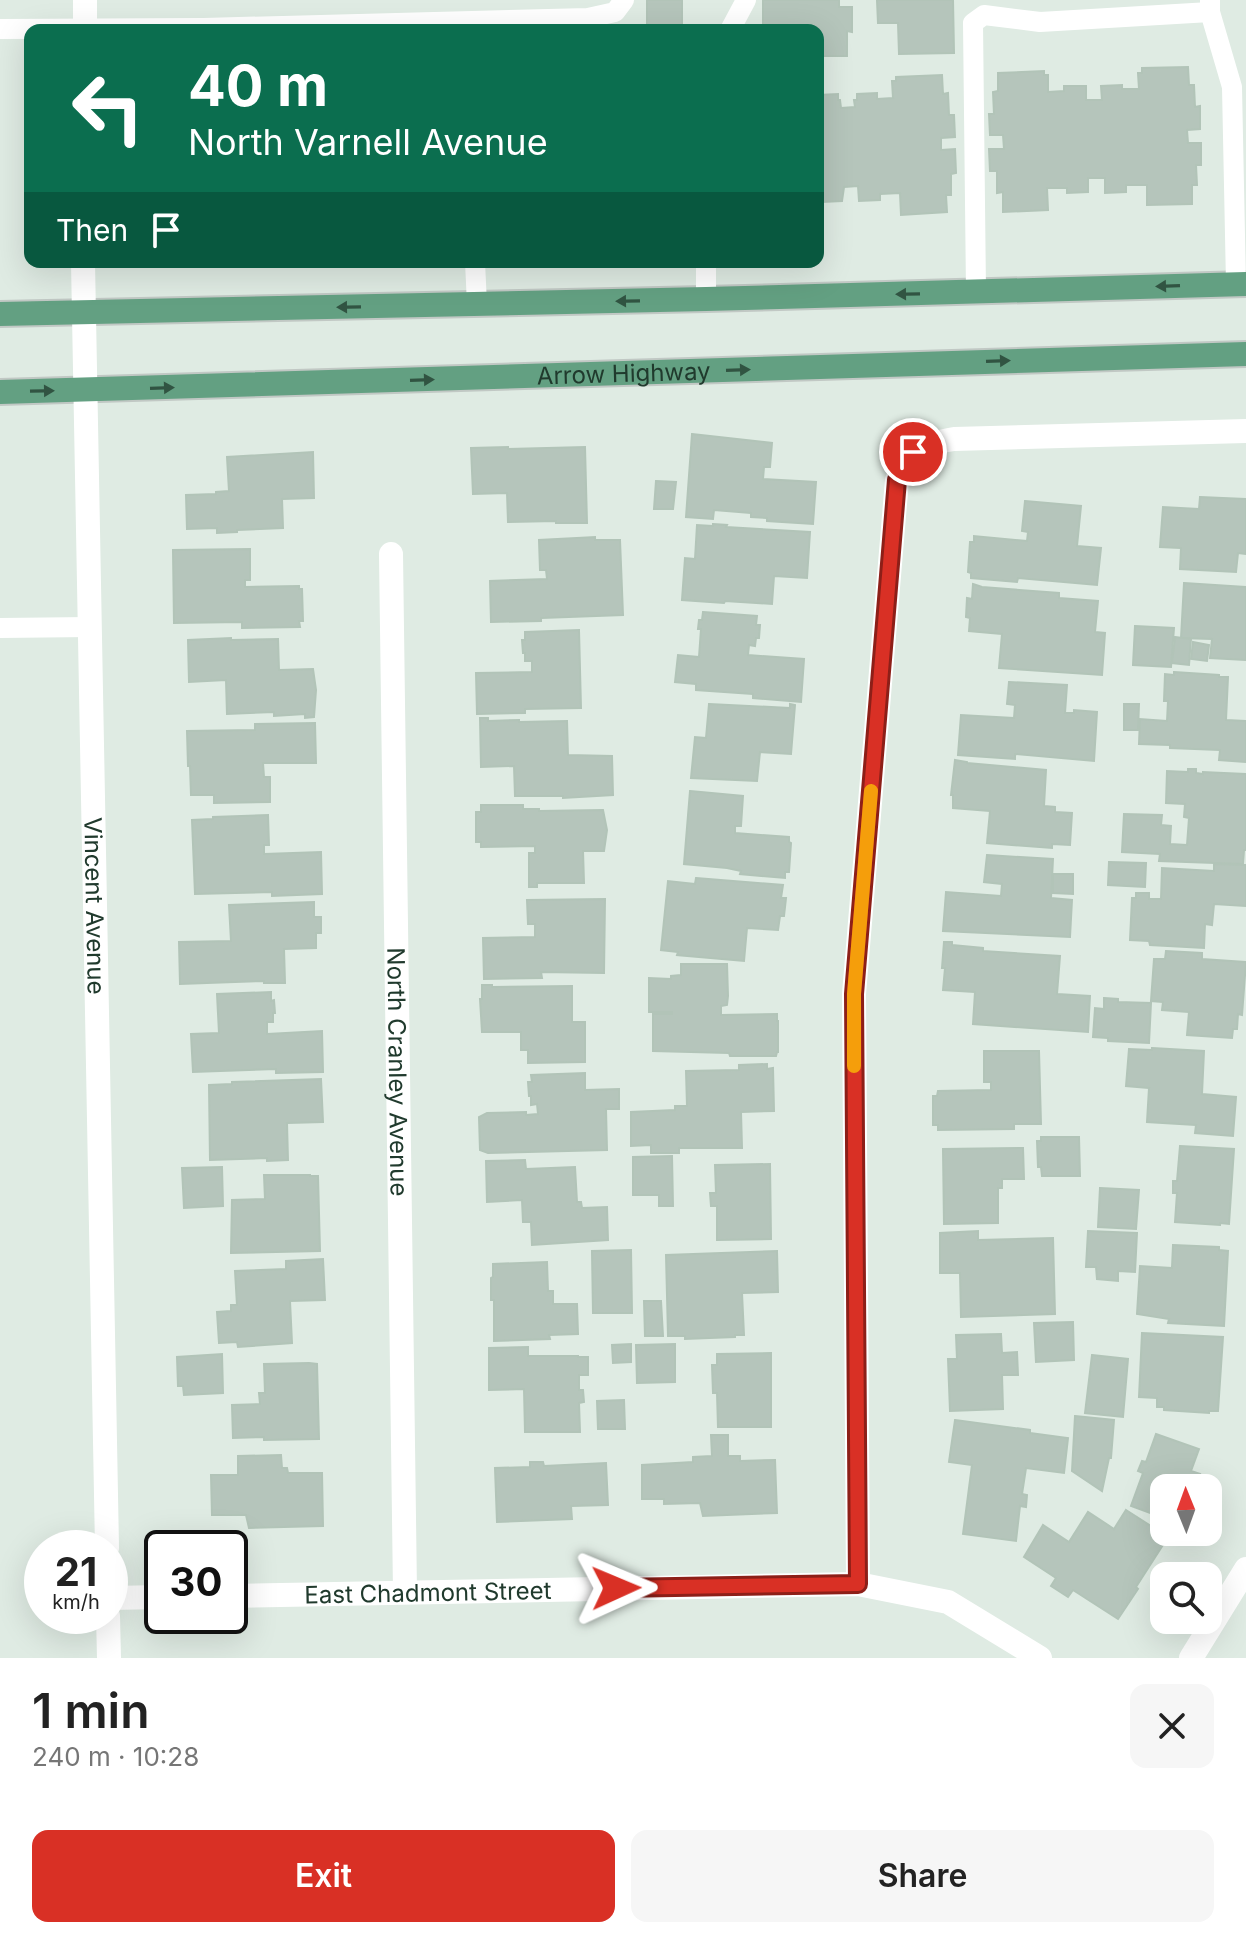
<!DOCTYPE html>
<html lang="en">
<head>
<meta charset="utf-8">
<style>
	body { margin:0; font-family:Inter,sans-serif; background:#f6f6f6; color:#222; height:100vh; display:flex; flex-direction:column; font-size:30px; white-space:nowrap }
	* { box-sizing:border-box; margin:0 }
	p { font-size:26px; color:#767676 }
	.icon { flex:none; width:44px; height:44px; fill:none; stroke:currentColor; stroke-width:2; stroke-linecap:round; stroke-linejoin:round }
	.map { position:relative; height:1658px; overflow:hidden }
	.drawer { display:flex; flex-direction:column; background:#fff; flex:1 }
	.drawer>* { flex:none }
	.banner { position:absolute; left:24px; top:24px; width:800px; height:244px; border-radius:16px; box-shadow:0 8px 32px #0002; background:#0b6e4f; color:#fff; overflow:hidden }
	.needle { width:52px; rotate:359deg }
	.controls { position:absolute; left:1150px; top:1474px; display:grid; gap:16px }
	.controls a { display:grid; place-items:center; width:72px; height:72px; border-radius:16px; background:#fff; box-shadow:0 8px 32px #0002; font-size:40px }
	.speed { position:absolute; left:24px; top:1530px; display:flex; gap:16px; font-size:40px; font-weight:700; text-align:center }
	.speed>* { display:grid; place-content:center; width:104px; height:104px; border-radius:50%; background:#fff; box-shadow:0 8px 32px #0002; line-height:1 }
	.speed small { font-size:20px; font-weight:400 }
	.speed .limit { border:4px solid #111; border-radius:12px; background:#fff; color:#111 }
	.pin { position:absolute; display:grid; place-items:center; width:68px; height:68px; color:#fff; margin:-34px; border:4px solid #fff; border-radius:50%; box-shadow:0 2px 8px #0007 }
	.me { position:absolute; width:88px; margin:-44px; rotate:89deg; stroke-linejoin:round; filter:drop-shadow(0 0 6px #0008) }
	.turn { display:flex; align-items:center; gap:28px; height:168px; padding:0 32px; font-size:36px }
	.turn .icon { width:104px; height:104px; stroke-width:2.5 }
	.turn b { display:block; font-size:56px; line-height:68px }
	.then { display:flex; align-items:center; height:76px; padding:0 32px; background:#0003; gap:16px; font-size:30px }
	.round { display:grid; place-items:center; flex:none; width:84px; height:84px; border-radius:16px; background:#f6f6f6 }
	.headline { display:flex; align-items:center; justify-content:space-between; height:136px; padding:0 32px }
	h1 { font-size:48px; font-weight:600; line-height:60px }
	.cta { display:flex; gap:16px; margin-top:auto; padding:16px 32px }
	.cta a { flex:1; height:92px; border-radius:16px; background:#d93025; color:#fff; font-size:32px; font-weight:600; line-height:92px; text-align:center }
	.cta a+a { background:#f6f6f6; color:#222 }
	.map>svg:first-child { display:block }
</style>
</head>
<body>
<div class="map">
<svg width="1246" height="1658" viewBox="0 0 1246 1658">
	<rect width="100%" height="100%" fill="#dfebe3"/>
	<g fill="#b5c5bb" stroke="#b2c4b8" stroke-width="2">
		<rect x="647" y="0" width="35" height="25"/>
		<polygon points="763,0 839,0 839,7 852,7 852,32 847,31 847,56 818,56 818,30 763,30"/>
		<polygon points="877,0 953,0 954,53 899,54 898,23 878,23"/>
		<polygon points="1188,67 1189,85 1194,85 1195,107 1200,106 1200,129 1187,130 1188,143 1201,143 1201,165 1196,165 1197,185 1192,185 1192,204 1147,205 1147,185 1126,185 1126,192 1105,193 1105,178 1088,178 1088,192 1067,193 1067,188 1047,188 1048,210 1003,212 1003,192 997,193 997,171 990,171 989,149 1004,149 1003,135 990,135 989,114 994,114 993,92 998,91 998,73 1044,71 1044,75 1048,75 1048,92 1064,91 1064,86 1086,86 1086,100 1102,100 1101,86 1122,85 1122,89 1139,89 1138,73 1142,73 1142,68"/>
		<polygon points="942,75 943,94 948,93 949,115 954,115 955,137 941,138 941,150 955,149 956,173 951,174 951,195 946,195 947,212 901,215 900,193 880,194 880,200 859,201 858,186 844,187 842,201 822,202 822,196 818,196 818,95 838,94 838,100 840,100 841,108 855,107 854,100 857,100 857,94 877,93 877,99 893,98 892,81 896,81 896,77"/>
		<polygon points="692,434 772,443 770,467 764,467 763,479 816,482 813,524 767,521 767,518 751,517 751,513 714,510 713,519 686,517"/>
		<polygon points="508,447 508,449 585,447 587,523 556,523 556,521 508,522 507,493 473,494 471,448"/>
		<polygon points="313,452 314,498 282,499 283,528 237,530 237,532 217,533 217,528 187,529 186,495 216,494 216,492 229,491 227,457"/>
		<polygon points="656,481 676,482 673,509 654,509"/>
		<polygon points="1200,497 1246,499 1246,554 1238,553 1236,572 1180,569 1181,548 1160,547 1163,507 1199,509"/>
		<polygon points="1025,501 1081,506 1077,546 1101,548 1097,585 1018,578 1017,582 971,578 971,573 968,572 970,542 974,542 974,536 1027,541 1028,532 1022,531"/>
		<polygon points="713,524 727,525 726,527 810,532 807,578 774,576 772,604 725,601 724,603 682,600 685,558 695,559 697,525 713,526"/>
		<polygon points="595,537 595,540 620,540 623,615 541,618 541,621 491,622 490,581 547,579 546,570 540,570 539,540"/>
		<polygon points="250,549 250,580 245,580 245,587 299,586 299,589 302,589 303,621 299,621 300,627 242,628 242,622 174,623 173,550"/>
		<polygon points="1184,583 1246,587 1246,660 1210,658 1212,639 1181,638"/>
		<polygon points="973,584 982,587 1059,593 1059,598 1098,601 1095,632 1105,633 1102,675 999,668 1002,634 969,631 970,618 966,617 967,598 972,599"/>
		<polygon points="703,612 757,616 756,625 760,625 759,638 756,638 755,646 749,645 748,655 804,659 801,702 753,698 753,694 696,690 696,684 675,682 678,655 699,657 701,629 698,629 699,620 702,620"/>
		<polygon points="1135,626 1174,628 1171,667 1133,665"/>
		<polygon points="579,630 581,708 525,709 525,713 477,714 476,673 532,672 532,661 525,661 525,653 523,653 522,640 525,640 525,632"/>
		<polygon points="1175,637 1191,639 1189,665 1172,663"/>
		<polygon points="231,638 231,640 278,639 279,670 313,669 316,690 314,717 305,718 305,714 274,716 274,712 227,714 226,680 189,682 188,640"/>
		<polygon points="1193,642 1209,645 1207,661 1191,659"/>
		<polygon points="1174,672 1219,675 1219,677 1228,677 1226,720 1246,721 1246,762 1219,760 1220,750 1170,748 1170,745 1139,744 1140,719 1167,721 1168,701 1164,701 1165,674 1174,675"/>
		<polygon points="1009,682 1067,685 1065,713 1074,713 1074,710 1097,712 1094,761 1015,754 1015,759 958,755 961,715 1014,718 1015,705 1007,704"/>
		<polygon points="709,704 790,708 790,704 795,705 791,754 760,752 757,781 691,778 695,737 706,738"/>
		<polygon points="1124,704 1139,704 1138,730 1124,730"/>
		<polygon points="480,718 488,718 488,721 519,720 519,722 567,721 568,755 612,756 613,795 563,798 563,796 515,796 514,766 481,767"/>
		<polygon points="315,723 316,763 263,763 264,777 270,777 270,802 214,803 214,795 191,795 190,766 188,766 187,731 255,730 255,724"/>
		<polygon points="955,760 967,762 967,763 1046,770 1044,806 1055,807 1055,812 1072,813 1070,845 1052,844 1052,848 987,843 990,811 953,808 953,795 951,795"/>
		<polygon points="1188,769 1196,769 1196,773 1203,774 1203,772 1246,774 1246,850 1244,850 1243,864 1159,861 1160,854 1122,852 1124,814 1162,815 1161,825 1171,826 1170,844 1187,845 1189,818 1184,817 1185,804 1166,803 1167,771 1188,772"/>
		<polygon points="690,791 743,796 741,826 735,826 735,833 789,837 789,842 791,843 789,872 785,872 785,878 740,874 741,871 727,868 684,864"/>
		<polygon points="481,805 523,805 523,809 539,809 539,811 603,810 607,830 604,851 583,851 584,883 537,883 537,887 529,887 529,853 535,853 535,846 481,847 481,842 476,842 476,812 481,812"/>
		<polygon points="268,815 269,845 264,845 264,854 321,852 322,894 272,896 272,892 195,894 192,820 213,819 213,817"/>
		<polygon points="987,855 1053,859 1051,898 1072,900 1070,937 943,931 946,892 1001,896 1002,884 984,882"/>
		<polygon points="1109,862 1146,863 1145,887 1108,885"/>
		<polygon points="1214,864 1246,865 1246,906 1214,904 1212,925 1205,924 1204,948 1150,945 1149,941 1130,940 1132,898 1136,898 1136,893 1149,893 1149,899 1161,899 1162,868 1214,871"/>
		<polygon points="1053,874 1073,874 1073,894 1053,893"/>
		<polygon points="696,878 783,885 781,898 786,898 784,916 780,916 778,930 747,928 744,961 677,955 678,952 661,950 668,881 695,884"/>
		<polygon points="605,899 604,973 541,972 542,978 484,979 483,938 535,937 535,924 528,924 527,900"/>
		<polygon points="314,902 314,917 321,917 321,933 316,933 316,948 284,949 285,983 264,983 264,981 180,984 179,942 231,941 229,905"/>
		<polygon points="944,942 952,942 952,945 983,948 983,951 1060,956 1057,994 1090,996 1088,1032 973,1024 975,992 943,990 945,968 942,968"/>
		<polygon points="1166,951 1202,953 1202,959 1246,962 1242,1015 1238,1014 1237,1029 1233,1029 1232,1038 1187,1035 1189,1012 1162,1010 1163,1002 1151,1001 1154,959 1165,959"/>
		<polygon points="681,964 727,964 728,996 727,1005 721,1006 721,1015 777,1014 777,1021 778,1021 778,1052 777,1052 776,1056 730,1056 729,1053 653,1051 653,1014 672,1014 672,1012 649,1012 649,978 671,979 671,976 681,975"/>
		<polygon points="482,985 492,985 492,987 572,986 572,1022 585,1022 585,1062 528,1063 528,1050 521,1050 521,1032 482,1032 480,999 482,999"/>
		<polygon points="271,992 271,1001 274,1000 275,1013 273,1013 273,1022 267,1022 267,1034 322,1031 323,1072 276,1073 276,1069 193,1072 191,1034 219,1033 217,994"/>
		<polygon points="1104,998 1118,999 1118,1002 1151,1003 1149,1043 1108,1041 1108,1038 1093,1037 1095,1008 1104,1009"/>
		<polygon points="1152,1048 1204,1051 1202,1094 1236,1097 1233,1136 1195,1133 1196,1125 1147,1122 1149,1088 1126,1086 1129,1049 1152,1050"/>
		<polygon points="984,1051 1039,1051 1041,1124 1014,1124 1014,1129 938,1130 938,1125 933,1125 933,1096 937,1096 938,1091 991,1090 991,1082 984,1082"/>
		<polygon points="767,1064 767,1069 773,1068 774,1111 741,1112 742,1148 679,1148 679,1153 651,1153 651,1145 631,1146 631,1112 675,1110 675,1106 687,1106 686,1071 739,1070 739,1065"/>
		<polygon points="585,1073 585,1090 619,1089 619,1109 606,1109 607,1150 488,1153 480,1150 479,1117 487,1113 526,1112 526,1115 538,1114 537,1104 531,1105 531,1096 529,1096 528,1082 532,1082 531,1075"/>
		<polygon points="321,1079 323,1122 287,1123 288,1160 267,1161 267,1158 210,1160 209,1085 232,1084 232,1082"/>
		<polygon points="1041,1137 1079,1137 1080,1176 1042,1176 1041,1167 1038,1167 1037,1141 1041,1141"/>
		<polygon points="1180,1146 1234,1149 1229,1224 1220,1223 1220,1225 1175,1222 1177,1193 1173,1193 1173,1181 1177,1181"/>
		<polygon points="1023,1148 1024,1179 1002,1179 1002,1188 998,1188 998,1223 944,1224 943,1149"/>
		<polygon points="672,1156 673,1206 659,1206 659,1195 633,1195 633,1157"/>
		<polygon points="525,1160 526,1169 575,1167 577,1202 581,1202 582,1208 607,1207 608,1240 532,1245 531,1222 523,1222 522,1200 487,1202 486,1161"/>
		<polygon points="770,1164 771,1239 717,1240 717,1206 711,1206 710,1193 716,1193 715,1165"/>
		<polygon points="222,1167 223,1206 184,1208 182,1168"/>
		<polygon points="264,1175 310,1175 310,1176 318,1176 320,1251 231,1253 232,1200 265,1199"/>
		<polygon points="1100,1188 1139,1190 1136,1229 1098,1227"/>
		<polygon points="978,1231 978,1240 1053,1238 1055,1314 961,1317 960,1273 940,1273 940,1233"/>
		<polygon points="1088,1231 1137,1233 1135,1272 1118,1271 1118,1281 1097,1279 1096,1267 1086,1267"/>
		<polygon points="1173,1245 1219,1247 1219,1250 1228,1251 1224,1326 1168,1323 1169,1319 1137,1314 1140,1266 1172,1268"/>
		<polygon points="631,1250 632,1313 593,1313 592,1251"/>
		<polygon points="777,1251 778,1292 742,1293 744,1335 735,1335 735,1337 685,1339 685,1336 668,1336 666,1255"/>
		<polygon points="323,1259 325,1300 290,1301 292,1343 238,1347 237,1342 219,1343 217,1312 231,1311 231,1305 237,1305 235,1271 286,1269 286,1261"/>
		<polygon points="547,1262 548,1291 553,1291 553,1304 577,1304 578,1334 549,1335 550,1339 494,1341 494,1300 491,1300 491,1278 493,1277 493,1264"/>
		<polygon points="644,1301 661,1301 663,1336 645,1336"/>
		<polygon points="1073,1322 1074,1360 1036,1362 1034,1323"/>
		<polygon points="1142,1333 1223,1337 1218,1411 1209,1411 1209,1413 1164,1410 1164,1407 1157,1407 1157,1398 1139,1397"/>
		<polygon points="1001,1334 1002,1353 1017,1352 1018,1375 1002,1375 1003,1409 950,1411 948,1359 957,1359 956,1335"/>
		<polygon points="631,1344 631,1362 613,1363 612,1345"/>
		<polygon points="675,1344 675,1382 637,1383 636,1345"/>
		<polygon points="528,1347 528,1356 578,1356 578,1357 588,1357 588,1375 579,1375 579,1390 583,1390 584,1402 579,1403 580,1432 525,1432 524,1389 489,1390 489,1348"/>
		<polygon points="771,1353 771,1427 718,1427 717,1393 713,1393 712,1365 717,1365 717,1354"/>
		<polygon points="222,1354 223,1393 184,1395 183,1386 178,1386 177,1357"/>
		<polygon points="1092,1355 1128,1359 1123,1417 1085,1413"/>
		<polygon points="309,1363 317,1364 319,1439 264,1440 264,1437 233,1438 232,1405 260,1404 259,1393 265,1393 264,1364"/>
		<polygon points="624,1400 625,1429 598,1429 597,1401"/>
		<polygon points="1075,1416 1114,1420 1111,1458 1109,1458 1102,1491 1072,1471"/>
		<polygon points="955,1420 1030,1430 1030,1433 1068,1438 1064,1473 1026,1468 1022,1494 1027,1495 1026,1507 1020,1506 1016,1541 963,1534 972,1465 949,1462"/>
		<polygon points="1156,1434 1199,1449 1191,1471 1200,1474 1195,1488 1164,1488 1164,1518 1131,1506 1143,1473 1138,1471 1142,1461 1146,1462"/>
		<polygon points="711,1435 728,1435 728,1456 740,1456 740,1461 775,1460 777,1513 703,1516 700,1503 664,1504 664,1499 642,1499 642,1465 693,1462 693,1457 712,1456"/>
		<polygon points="281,1455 282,1468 287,1468 288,1473 322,1473 323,1526 249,1528 246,1515 212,1515 211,1475 238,1475 238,1456"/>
		<polygon points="530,1462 543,1462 544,1466 606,1463 608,1505 571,1506 572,1519 497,1522 495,1468 530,1467"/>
		<polygon points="1126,1510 1168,1537 1136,1587 1138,1589 1118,1619 1073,1590 1068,1597 1051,1586 1056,1578 1024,1557 1043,1525 1069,1542 1088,1512 1114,1529"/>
	</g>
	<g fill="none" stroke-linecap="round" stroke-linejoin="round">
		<defs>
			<g id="primary">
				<polyline points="0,314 706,299 1246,284"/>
				<path id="s4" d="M0 392 1246 354"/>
			</g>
		</defs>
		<use href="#primary" stroke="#c1c8c4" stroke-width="28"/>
		<g stroke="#fff" stroke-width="20">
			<polyline points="1210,0 1210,12 1232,87 1236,284"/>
			<polyline points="0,29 203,28 588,18 615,12 624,0"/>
			<polyline points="730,30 746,0"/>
			<polyline points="475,262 477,304"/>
			<polyline points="706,262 706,299"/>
			<polyline points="976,292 973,23 984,15 1040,22 1210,12"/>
			<polyline points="0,628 90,627"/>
		</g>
		<g stroke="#fff" stroke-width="24">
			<path id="s1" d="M391 554 405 1592"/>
			<path d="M858 1584 854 994 897 480C911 450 922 444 954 439L1246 431"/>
			<path id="s2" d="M230 1596 858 1584 948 1602 1040 1658"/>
			<polyline points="110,1598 162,1597"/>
			<polyline points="1191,1658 1246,1569"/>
		</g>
		<g stroke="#fff" stroke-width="24">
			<polyline points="85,0 85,30"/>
			<path id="s3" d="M83 262 107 1548"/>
			<polyline points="108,1616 109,1658"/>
		</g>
		<use href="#primary" stroke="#63a082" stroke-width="24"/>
	</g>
	<defs><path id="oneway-solid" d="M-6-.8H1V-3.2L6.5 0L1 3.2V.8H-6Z" transform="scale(2)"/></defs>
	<g fill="#315442">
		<use href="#oneway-solid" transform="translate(1168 286) rotate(178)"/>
		<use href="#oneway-solid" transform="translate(908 294) rotate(179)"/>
		<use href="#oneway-solid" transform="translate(628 301) rotate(179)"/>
		<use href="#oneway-solid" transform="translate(349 307) rotate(179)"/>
		<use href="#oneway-solid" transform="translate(998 361) rotate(-2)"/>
		<use href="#oneway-solid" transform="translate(738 370) rotate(-2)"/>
		<use href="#oneway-solid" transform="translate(422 380) rotate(-2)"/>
		<use href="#oneway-solid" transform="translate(162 388) rotate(-2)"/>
		<use href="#oneway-solid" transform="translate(42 391) rotate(-1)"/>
	</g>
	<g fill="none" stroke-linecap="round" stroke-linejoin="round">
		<defs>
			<polyline id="route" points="616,1588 858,1584 854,994 897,480 913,452"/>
		</defs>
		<use href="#route" stroke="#8d1f18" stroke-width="20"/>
		<use href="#route" stroke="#d93025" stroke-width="14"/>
		<polyline stroke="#f59e0b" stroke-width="14" points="854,1066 854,994 871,791"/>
	</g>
	<g text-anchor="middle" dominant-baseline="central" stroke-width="8" stroke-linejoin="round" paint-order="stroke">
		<g font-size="24" fill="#203a2d" stroke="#f0f7f1">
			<text stroke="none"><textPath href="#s4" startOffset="624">Arrow Highway</textPath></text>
			<text stroke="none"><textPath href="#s3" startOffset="644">Vincent Avenue</textPath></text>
			<text stroke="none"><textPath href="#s1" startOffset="518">North Cranley Avenue</textPath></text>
			<text stroke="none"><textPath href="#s2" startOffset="198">East Chadmont Street</textPath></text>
		</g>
	</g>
</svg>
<div class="controls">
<a><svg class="needle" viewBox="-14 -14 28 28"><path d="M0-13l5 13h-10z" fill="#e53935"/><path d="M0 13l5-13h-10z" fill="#767676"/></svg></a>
<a><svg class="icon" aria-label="search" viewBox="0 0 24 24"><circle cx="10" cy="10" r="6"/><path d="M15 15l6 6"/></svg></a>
</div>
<div class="speed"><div>21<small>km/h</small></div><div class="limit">30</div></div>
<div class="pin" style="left:913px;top:452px;background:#d93025"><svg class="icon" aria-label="arrive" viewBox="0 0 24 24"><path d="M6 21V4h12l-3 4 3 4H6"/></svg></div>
<svg class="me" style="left:616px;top:1588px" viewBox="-20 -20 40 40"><path d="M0-17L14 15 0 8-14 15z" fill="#d93025" stroke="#fff" stroke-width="4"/></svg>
<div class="banner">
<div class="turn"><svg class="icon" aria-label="left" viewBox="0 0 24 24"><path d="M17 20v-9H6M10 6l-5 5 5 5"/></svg><div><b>40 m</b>North Varnell Avenue</div></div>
<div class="then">Then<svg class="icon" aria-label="arrive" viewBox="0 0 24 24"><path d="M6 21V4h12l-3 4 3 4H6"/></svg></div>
</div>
</div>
<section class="drawer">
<div class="headline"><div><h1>1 min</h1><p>240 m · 10:28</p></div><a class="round"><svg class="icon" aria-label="close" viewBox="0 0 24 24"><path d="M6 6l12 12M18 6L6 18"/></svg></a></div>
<div class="cta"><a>Exit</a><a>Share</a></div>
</section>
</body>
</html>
